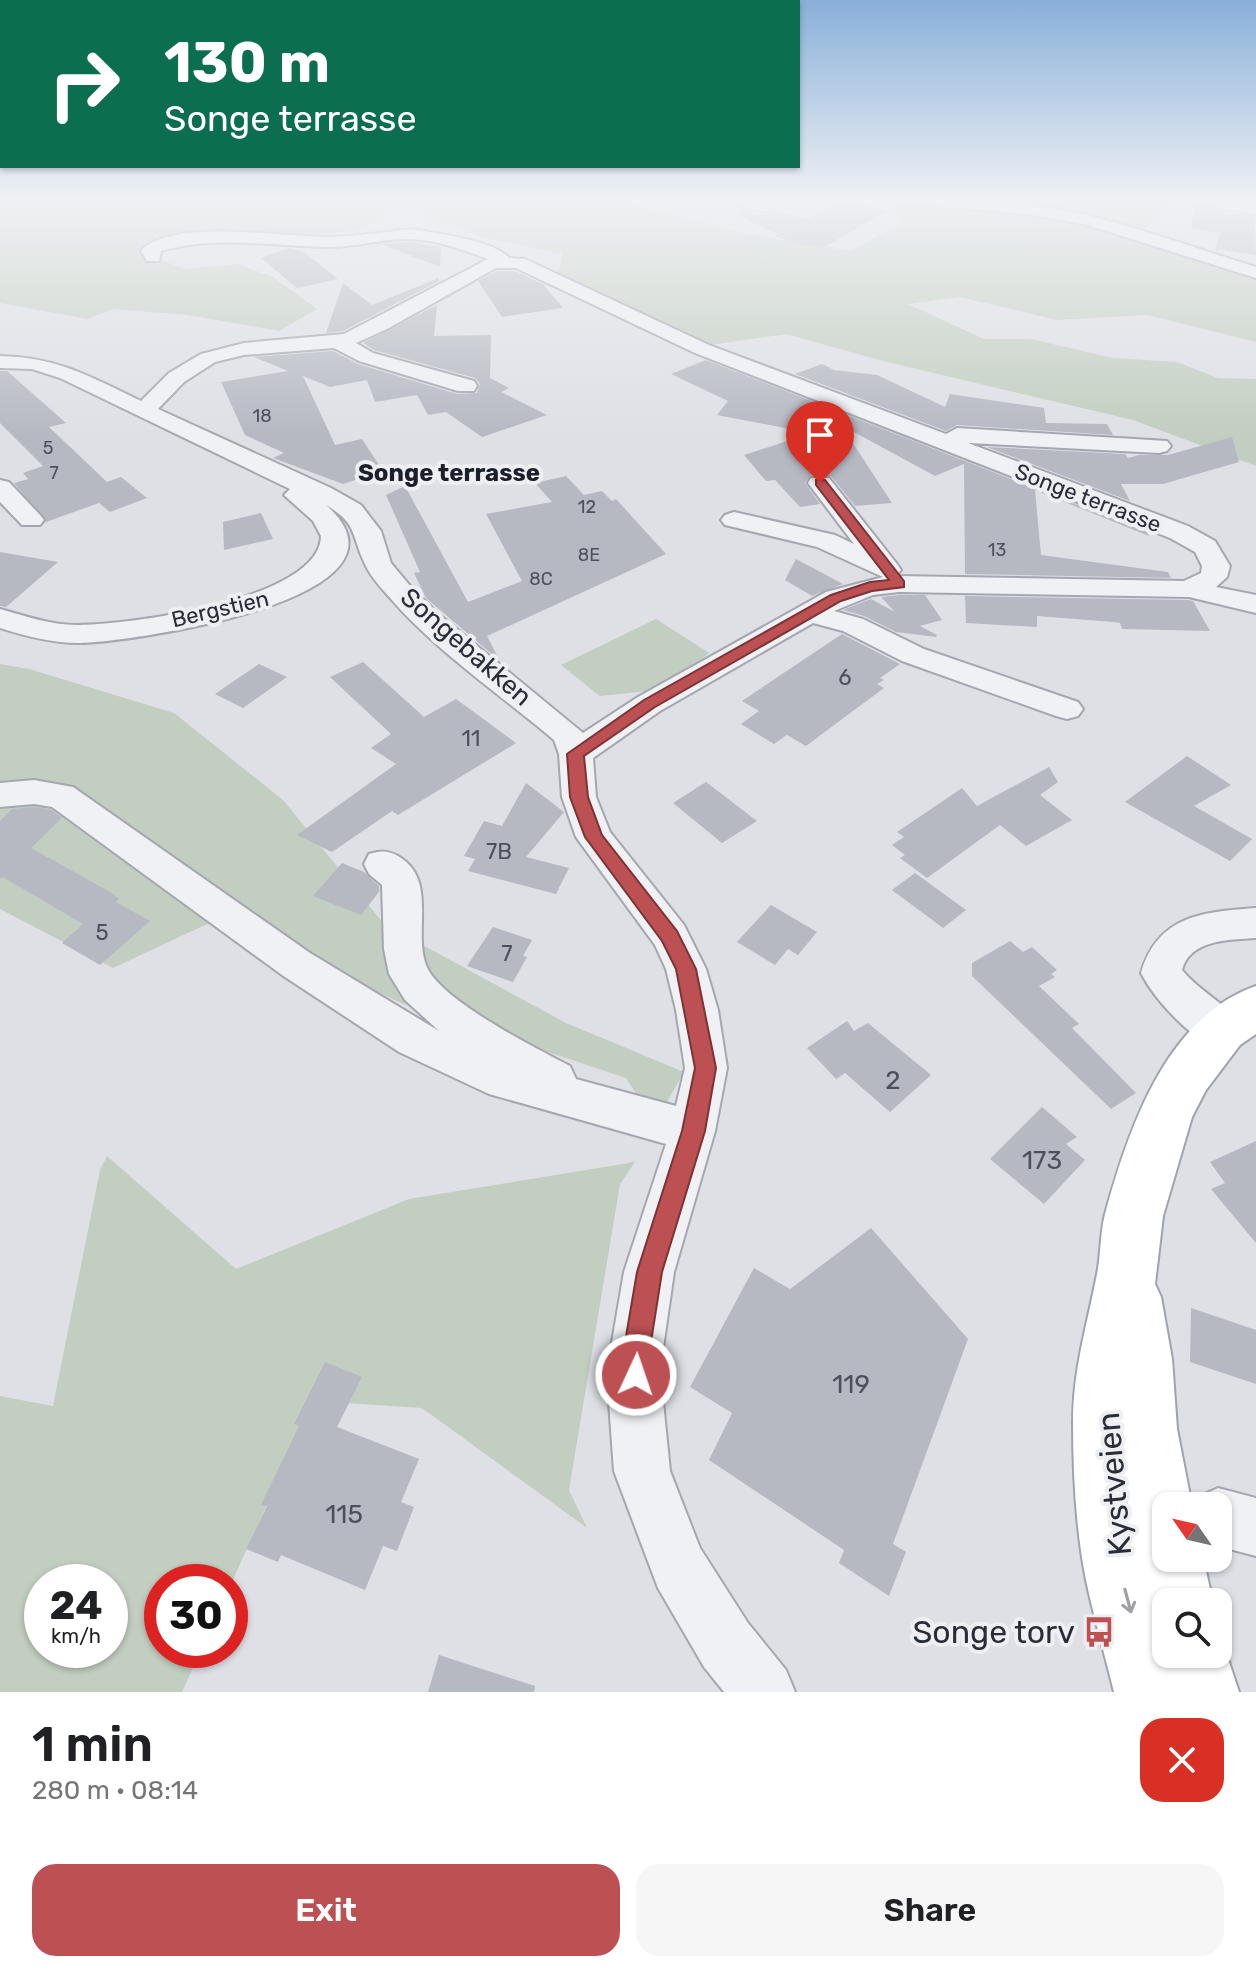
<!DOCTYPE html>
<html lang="en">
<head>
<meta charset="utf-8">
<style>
	body { margin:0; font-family:Rubik,sans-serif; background:#f6f6f6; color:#202124; height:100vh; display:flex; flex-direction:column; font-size:30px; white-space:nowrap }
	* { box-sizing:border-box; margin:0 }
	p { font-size:26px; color:#757577 }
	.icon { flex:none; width:44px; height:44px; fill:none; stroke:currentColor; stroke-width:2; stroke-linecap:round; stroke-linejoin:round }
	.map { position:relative; height:1692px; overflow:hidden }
	.details { display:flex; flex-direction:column; background:#fff; flex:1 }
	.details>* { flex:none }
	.hud { position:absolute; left:0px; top:0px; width:800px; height:168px; box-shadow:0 2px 6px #0004; background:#0b6e4f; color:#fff; overflow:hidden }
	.needle { width:52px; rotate:304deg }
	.buttons { position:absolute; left:1152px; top:1492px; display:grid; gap:16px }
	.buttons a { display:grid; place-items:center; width:80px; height:80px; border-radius:16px; background:#fff; box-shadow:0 2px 6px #0004; font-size:40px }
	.speed { position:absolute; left:24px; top:1564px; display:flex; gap:16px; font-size:40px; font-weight:700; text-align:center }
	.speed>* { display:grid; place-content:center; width:104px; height:104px; border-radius:50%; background:#fff; box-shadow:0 2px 6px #0004; line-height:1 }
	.speed small { font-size:20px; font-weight:400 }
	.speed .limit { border:12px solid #d22; background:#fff; color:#111 }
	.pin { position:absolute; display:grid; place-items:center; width:68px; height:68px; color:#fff; margin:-82px -34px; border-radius:50% 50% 50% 0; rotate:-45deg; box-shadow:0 0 8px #0007 }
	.pin .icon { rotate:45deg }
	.me { position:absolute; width:88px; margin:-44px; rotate:3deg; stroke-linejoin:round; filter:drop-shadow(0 0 6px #0008) }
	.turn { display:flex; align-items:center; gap:28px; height:168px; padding:0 32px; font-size:36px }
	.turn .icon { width:104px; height:104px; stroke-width:2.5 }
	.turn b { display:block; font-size:56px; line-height:68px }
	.round { display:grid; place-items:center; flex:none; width:84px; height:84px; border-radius:24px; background:#f6f6f6 }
	.headline { display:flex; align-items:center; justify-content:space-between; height:136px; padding:0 32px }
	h1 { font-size:48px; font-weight:600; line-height:60px }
	.cta { display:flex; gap:16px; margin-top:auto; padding:16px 32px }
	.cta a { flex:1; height:92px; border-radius:24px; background:#bd5053; color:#fff; font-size:32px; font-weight:600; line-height:92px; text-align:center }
	.cta a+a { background:#f6f6f6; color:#202124 }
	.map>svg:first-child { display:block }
</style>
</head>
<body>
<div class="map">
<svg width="1256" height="1692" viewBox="0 0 1256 1692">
	<rect width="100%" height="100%" fill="#dee0e6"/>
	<g fill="#c2cec0" fill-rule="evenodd">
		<polygon points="0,198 614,198 734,231 850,251 900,224 896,206 874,198 1173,198 1142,232 1256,271 1256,342 1147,315 1057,320 960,297 908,304 984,339 1031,339 1113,358 1177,362 1218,378 1256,379 1256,466 1133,420 887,362 786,334 709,345 548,286 560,267 562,254 481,237 425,214 387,213 356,231 174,244 147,254 184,269 238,264 273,277 317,309 279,331 188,315 114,309 87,319 0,303"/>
		<polygon points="656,619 709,653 693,666 649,691 600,696 561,665"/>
		<polygon points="0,664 29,669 174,713 283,800 384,924 566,1023 684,1072 655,1123 626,1078 401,1003 222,917 113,968 0,909"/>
		<path d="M107 1156 236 1269 409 1199 635 1162 620 1184 569 1490 587 1528 422 1408 314 1401 230 1586V1582H162V1650H201L182 1692H0V1396L53 1406 100 1170ZM42 1582H110V1650H42Z"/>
	</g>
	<g fill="#b6b9c2">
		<polygon points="1196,198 1203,198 1214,210 1255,217 1256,255 1215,249 1220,233 1191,229"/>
		<polygon points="843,201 886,211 825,247 803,245 774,236 778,234 738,216 741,208 765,215 773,211 808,219"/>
		<polygon points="411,242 441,247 440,267 381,244"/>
		<polygon points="289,248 304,252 338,279 297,288 261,258"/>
		<polygon points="497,271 515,271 543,284 563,308 502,317 478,281"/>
		<polygon points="439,278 439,281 343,331 326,333 343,283 372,305"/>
		<polygon points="437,305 434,336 491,335 490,378 509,388 501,392 547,415 482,437 446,412 428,415 417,395 375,402 367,380 330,387 303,376 335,445 362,439 383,471 343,484 273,458 284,453 245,435 221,382 288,371 254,357 333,351 358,364 457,394 477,393 480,384 475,378 374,350 363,343"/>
		<polygon points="706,360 1147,532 1149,536 1035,490 1041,555 1168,572 1171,578 965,574 964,464 935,476 841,425 892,503 855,506 831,476 811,475 805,483 820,504 800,507 775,480 766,481 744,455 812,433 717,415 728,401 671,374"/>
		<polygon points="822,364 834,370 877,375 945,407 950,394 1044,408 1046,423 1107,424 1113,435 957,425 946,431 795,374"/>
		<polygon points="0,371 7,371 66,423 49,427 107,482 121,477 147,498 110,512 99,503 46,522 14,483 28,479 23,473 43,466 0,423"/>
		<polygon points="1232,437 1239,462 1163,484 1121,484 1130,501 987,447 1125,454 1128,458 1139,455 1168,455"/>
		<polygon points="566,476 584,495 602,491 612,501 616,499 666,554 487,636 500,661 426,598 414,573 420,572 386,495 405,486 468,602 522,581 486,514 552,502 535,483"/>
		<polygon points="261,513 273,539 224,550 223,522"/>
		<polygon points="0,552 58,562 6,607 0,606"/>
		<polygon points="796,559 843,584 812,596 785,580"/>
		<polygon points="899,595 925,595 942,620 920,626 937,635 936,637 896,632 864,616 843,610 871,599 895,612 881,597"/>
		<polygon points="965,596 1189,600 1193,601 1210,631 1122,629 1120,623 1114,622 1037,616 1037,627 966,623"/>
		<polygon points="842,634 900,664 880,678 884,680 877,684 884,688 806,746 787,735 774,744 741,724 759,711 742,701"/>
		<polygon points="363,662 424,717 456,699 516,743 398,815 392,811 332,852 297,835 396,764 371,748 391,734 330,677"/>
		<polygon points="259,664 287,677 243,708 215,694"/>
		<polygon points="1187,756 1231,785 1194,806 1252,839 1230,861 1125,802"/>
		<polygon points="1049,767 1058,782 1040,795 1072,820 1026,846 1000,825 927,878 900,858 905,855 892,845 904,837 897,832 962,788 977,806"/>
		<polygon points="706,782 757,821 722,843 673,803"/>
		<polygon points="526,783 564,812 526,857 569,868 556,894 468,871 475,859 464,856 484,821 502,826"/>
		<polygon points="34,807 51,810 62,818 31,848 112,893 119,899 116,902 150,921 100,965 62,943 83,924 3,877 0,879 0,821 12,809"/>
		<polygon points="342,863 364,872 379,886 379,892 361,915 313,896"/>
		<polygon points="915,873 966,910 943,928 892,890"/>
		<polygon points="771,905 817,932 798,955 788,949 775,965 737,942"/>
		<polygon points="493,927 532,940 523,956 527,957 513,982 467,966"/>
		<polygon points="1010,941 1023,952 1032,947 1057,970 1051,974 1055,977 1039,986 1079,1024 1072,1028 1136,1093 1111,1109 972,976 972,963"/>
		<polygon points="847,1021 854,1031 868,1023 931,1075 890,1112 845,1073 836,1079 807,1048"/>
		<polygon points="1042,1107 1077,1137 1066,1144 1085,1160 1044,1204 990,1159"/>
		<polygon points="1256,1141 1256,1243 1211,1189 1225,1183 1210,1162"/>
		<polygon points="871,1228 968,1339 893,1544 906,1552 889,1596 839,1563 844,1550 709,1460 732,1413 690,1387 754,1268 790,1289"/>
		<polygon points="1191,1308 1256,1330 1256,1384 1190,1362"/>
		<polygon points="325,1362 362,1377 337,1427 419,1459 401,1502 414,1507 397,1551 383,1546 365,1590 281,1555 278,1562 246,1549 267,1506 261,1505 299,1426 294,1424"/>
		<polygon points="439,1655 535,1686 534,1692 428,1692"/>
	</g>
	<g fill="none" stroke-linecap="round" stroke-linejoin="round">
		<defs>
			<g id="minor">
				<polygon points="725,198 751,198 774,207 766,212 727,201"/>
				<path d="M893 198C959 198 1026 200 1090 216 1146 230 1201 250 1256 267V278L1084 224 1027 214 901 203Z"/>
				<polygon points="1206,198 1256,204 1256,214 1215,207"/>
				<path d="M412 229C435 233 494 240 509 258L525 259 709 345 946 434 957 428 1167 441 1171 446 1167 451 1159 453 968 443 1188 526 1215 541 1230 566 1227 577 1216 587 1256 595V613L1189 597 899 592 873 595 834 611 863 619 924 649 1078 702 1083 709 1078 716 1067 719 1056 716 902 661 843 631 813 623 660 711 593 758 596 797 610 832 684 925 706 969 718 1010 727 1068 715 1131 674 1272 663 1348V1402L670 1471 700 1548 748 1623 786 1670 795 1692H724L704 1667 658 1588 614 1471 609 1402 611 1348 624 1272 666 1144 489 1094 399 1052 282 975 52 807 34 804 0 807V783L34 780 73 787 310 953 439 1031 405 1000 389 974 384 949 382 885 369 874 364 864 369 854C380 851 387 850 398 856 438 879 413 930 426 965 439 1000 536 1048 570 1066L576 1079 676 1106 685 1068 676 1010 666 969 655 945 576 837 562 797 559 754 554 740C502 696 435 650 391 599 382 589 370 576 365 564 351 535 358 524 326 505 433 599 126 643 78 643 51 643 25 636 0 628V609C26 616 50 625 77 625 128 625 320 600 321 536L313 521 284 495 290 489 60 378 32 369 0 368V356C57 357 91 377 141 401L169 373 201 354 244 343 344 334 488 259C464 250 437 240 411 239 383 238 354 248 326 247 270 246 215 235 161 251L159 261H147L141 251C170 217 289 238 331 237 358 236 385 232 412 229ZM496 268H516L695 353 1170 538 1195 552 1202 566 1201 573 1184 581 896 576 901 570 897 564 829 478H811L808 483 854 544 835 535 734 512 725 515 721 520 725 525 817 547 883 577 826 592 638 697 583 733 436 612 411 587 391 563 381 531 361 505 331 488 158 409 184 382 215 362 244 355 334 348 359 361 458 391H474L477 386 474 381 373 353 356 343 387 329Z"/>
				<polygon points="0,480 9,482 40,515 44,520 40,525 22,525 0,502"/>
				<path d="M1256 908V938C1230 940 1190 939 1182 970 1200 993 1230 1004 1243 1030L1237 1043C1231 1045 1225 1048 1219 1047 1191 1041 1153 997 1141 973 1158 915 1203 912 1256 908Z"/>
				<polygon points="1218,1488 1256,1498 1256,1556 1218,1546 1218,1506 1194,1506 1198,1497"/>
			</g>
			<path id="major" d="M1256 986V1034L1240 1045 1206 1090 1192 1117 1163 1216 1155 1284 1161 1297 1172 1359 1177 1429 1192 1506H1166V1558H1203L1213 1602H1166V1654H1218V1629L1239 1692H1114C1105 1655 1094 1618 1086 1580 1076 1530 1073 1475 1073 1423 1073 1369 1087 1326 1097 1274 1101 1255 1100 1234 1105 1214 1128 1130 1166 1017 1256 986Z"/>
		</defs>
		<use href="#minor" stroke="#a4a7af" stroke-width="4"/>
		<use href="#major" stroke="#9ea3b0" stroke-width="4"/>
		<use href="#minor" fill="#f0f1f4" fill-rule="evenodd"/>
		<use href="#major" fill="#fff" fill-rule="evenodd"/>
	</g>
	<defs><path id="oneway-shaft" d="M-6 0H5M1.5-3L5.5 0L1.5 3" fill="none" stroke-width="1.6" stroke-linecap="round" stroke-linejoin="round" transform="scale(2)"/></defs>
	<use stroke="#9fa0a6" href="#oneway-shaft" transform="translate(1128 1601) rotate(75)"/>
	<linearGradient id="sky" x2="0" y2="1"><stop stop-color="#89b0d9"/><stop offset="0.46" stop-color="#f0f1f4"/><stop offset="1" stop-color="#f0f1f4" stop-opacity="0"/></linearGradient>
	<rect width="1256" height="435" fill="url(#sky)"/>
	<polygon fill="#bd5053" stroke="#7b3436" stroke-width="2" points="816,480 825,480 904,581 904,587 872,591 841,601 655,707 584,756 588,797 602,835 677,931 696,969 716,1068 705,1131 662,1272 650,1348 650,1375 646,1384 636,1388 627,1384 623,1375 624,1348 637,1272 682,1131 695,1068 676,969 662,941 585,837 570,797 567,754 644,700 831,595 870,582 889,580 816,485"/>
	<defs>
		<symbol id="bus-bare" viewBox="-9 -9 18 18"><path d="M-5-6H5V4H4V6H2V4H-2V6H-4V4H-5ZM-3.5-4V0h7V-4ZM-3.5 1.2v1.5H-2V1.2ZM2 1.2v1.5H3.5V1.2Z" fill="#bd5053" stroke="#edeff3" stroke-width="2.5" paint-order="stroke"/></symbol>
	</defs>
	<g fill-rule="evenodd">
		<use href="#bus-bare" x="1077" y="1610" width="44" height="44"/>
	</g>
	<g text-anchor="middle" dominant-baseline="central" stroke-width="8" stroke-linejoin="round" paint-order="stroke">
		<g font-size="18" fill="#4c505c">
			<text x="262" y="416">18</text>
			<text x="48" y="448">5</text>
			<text x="54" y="473">7</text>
			<text x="587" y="507">12</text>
			<text x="997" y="550">13</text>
			<text x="589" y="555">8E</text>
			<text x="541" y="579">8C</text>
		</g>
		<g font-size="22" fill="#292d3a" stroke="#edeff3">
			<text transform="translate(1088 498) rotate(21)">Songe terrasse</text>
			<text transform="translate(220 609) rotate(-13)">Bergstien</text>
		</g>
		<g font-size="22" fill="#4c505c">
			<text x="845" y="677">6</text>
			<text x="471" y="738">11</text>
			<text x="499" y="851">7B</text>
			<text x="102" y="932">5</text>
			<text x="507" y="953">7</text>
		</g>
		<g font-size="24" font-weight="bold" fill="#1b1e2b" stroke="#edeff3">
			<text x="449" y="473">Songe terrasse</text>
		</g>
		<g font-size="26" fill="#292d3a" stroke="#edeff3">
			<text transform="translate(466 647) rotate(41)">Songebakken</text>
		</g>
		<g font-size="26" fill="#4c505c">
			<text x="893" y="1080">2</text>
			<text x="1042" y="1160">173</text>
			<text x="851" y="1384">119</text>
			<text x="344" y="1514">115</text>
		</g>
		<g font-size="32" fill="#292d3a" stroke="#edeff3">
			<text transform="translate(1114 1484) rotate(-95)">Kystveien</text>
		</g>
		<g font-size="32" fill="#292d3a" stroke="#edeff3" text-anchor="end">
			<text x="1075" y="1632">Songe torv</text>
		</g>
	</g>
</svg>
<div class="buttons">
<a><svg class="needle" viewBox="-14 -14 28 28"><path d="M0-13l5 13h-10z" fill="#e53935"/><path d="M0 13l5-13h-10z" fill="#757577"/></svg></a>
<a><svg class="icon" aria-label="search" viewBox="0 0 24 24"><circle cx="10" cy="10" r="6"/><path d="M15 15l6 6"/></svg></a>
</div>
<div class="speed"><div>24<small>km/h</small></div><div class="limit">30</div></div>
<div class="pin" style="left:820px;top:483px;background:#d93025"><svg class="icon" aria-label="arrive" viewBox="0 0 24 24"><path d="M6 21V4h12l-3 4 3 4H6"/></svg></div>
<svg class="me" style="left:636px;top:1375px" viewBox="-20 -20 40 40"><circle r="17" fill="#bd5053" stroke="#fff" stroke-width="3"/><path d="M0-11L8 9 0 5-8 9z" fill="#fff"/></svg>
<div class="hud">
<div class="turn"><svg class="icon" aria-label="right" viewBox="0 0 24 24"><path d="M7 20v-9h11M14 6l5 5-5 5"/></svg><div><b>130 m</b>Songe terrasse</div></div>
</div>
</div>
<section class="details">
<div class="headline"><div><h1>1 min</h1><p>280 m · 08:14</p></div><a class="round" style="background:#d93025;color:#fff"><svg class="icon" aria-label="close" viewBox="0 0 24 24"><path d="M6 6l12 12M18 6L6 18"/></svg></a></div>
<div class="cta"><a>Exit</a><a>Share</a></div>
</section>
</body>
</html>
